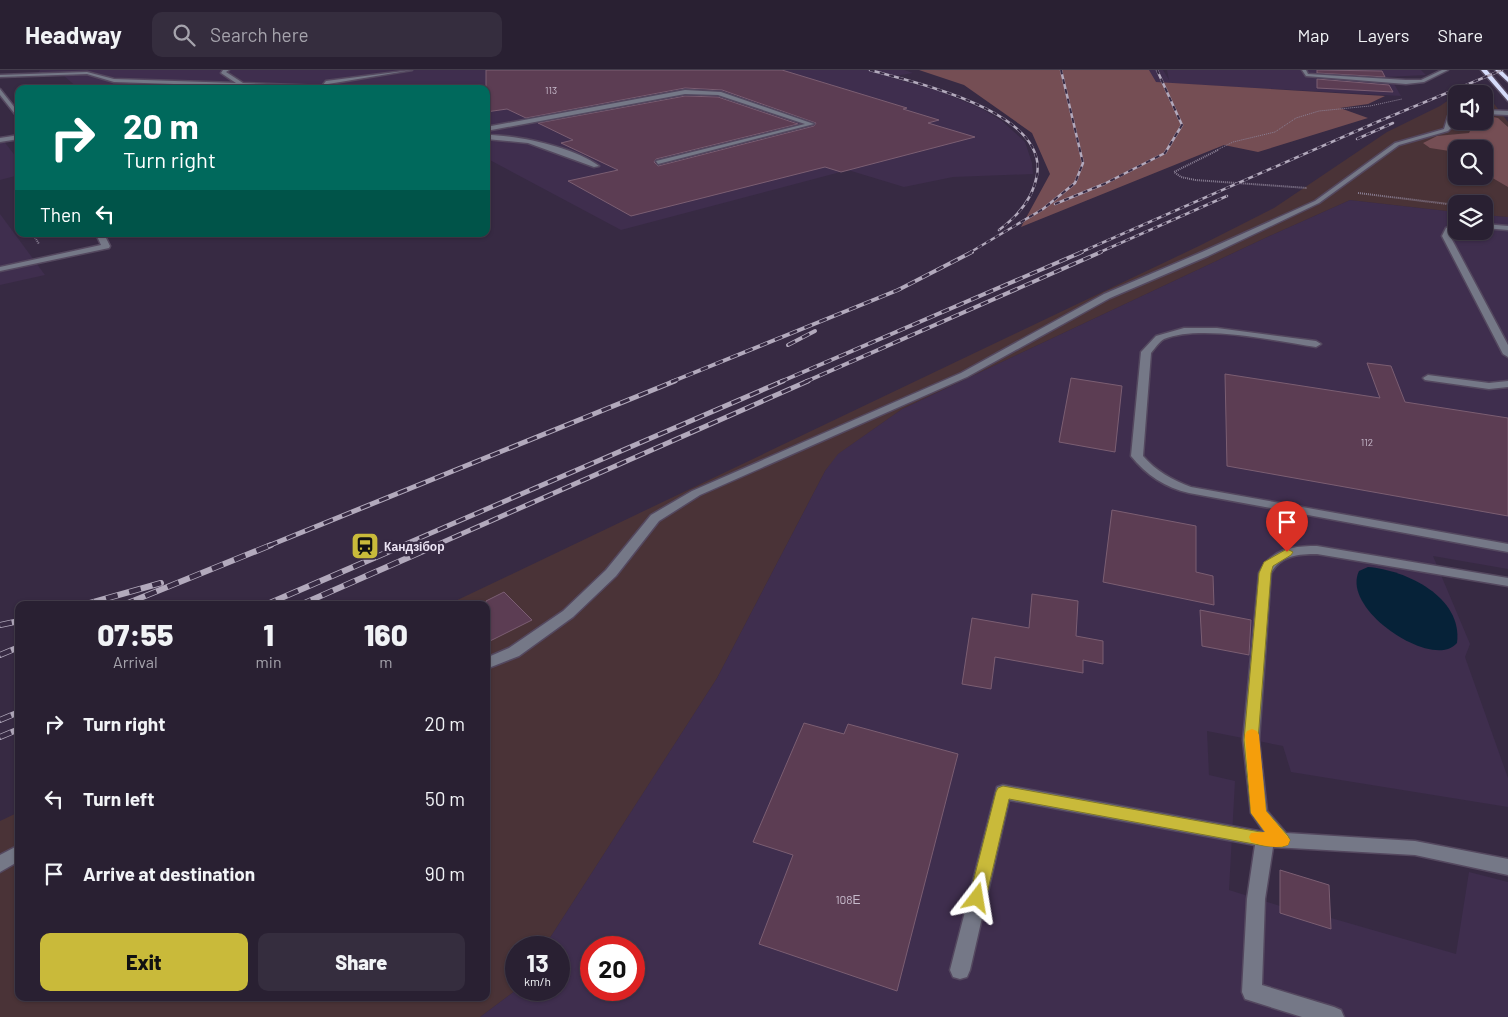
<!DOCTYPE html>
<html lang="en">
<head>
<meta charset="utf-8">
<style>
	body { margin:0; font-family:Barlow,sans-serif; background:#352d3e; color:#f1f3f6; height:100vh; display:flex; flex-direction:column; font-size:19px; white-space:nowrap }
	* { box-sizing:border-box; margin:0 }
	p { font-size:16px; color:#a5a3ac }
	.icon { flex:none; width:28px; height:28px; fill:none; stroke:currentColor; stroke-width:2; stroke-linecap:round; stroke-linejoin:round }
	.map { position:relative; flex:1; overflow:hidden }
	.details { position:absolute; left:15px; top:531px; width:475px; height:400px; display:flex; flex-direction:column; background:#292032; border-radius:10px; box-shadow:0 1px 4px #0004,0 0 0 1px #453e4d }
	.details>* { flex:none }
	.banner { position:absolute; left:15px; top:15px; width:475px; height:152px; border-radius:10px; box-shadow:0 1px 4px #0004,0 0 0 1px #453e4d; background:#00695c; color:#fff; overflow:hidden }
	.controls { position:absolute; left:1448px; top:15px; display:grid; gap:10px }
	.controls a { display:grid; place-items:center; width:45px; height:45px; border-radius:10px; background:#292032; box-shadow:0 1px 4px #0004,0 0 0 1px #453e4d; font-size:25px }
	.speed { position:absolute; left:505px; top:866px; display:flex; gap:10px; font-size:25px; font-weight:700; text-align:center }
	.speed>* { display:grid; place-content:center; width:65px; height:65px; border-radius:50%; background:#292032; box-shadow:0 1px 4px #0004,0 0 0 1px #453e4d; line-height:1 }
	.speed small { font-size:12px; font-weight:400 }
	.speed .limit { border:8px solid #d22; background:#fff; color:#111 }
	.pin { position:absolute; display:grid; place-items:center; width:42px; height:42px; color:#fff; margin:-51px -21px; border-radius:50% 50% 50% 0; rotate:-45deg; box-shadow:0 0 5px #0007 }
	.pin .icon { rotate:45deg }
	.me { position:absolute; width:55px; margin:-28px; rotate:14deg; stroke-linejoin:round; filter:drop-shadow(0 0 4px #0008) }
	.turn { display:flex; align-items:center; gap:18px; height:105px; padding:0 25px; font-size:22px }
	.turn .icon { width:65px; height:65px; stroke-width:2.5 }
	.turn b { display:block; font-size:35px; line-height:42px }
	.then { display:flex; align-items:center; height:48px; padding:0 25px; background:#0003; gap:10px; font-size:19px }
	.eta { display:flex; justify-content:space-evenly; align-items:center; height:85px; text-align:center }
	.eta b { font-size:30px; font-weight:800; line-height:35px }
	.button { display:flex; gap:10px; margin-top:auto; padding:10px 25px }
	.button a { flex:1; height:58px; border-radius:10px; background:#c9ba3a; color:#111; font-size:20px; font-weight:800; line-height:58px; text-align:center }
	.button a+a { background:#352d3e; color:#f1f3f6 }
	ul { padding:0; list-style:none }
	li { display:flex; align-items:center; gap:15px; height:75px; padding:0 25px }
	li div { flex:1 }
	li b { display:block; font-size:19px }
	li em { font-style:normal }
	header { display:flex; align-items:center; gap:30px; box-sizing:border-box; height:70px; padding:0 25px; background:#292032; border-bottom:1px solid #453e4d }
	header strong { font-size:24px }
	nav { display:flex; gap:28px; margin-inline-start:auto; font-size:18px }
	.search { width:350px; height:45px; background:#352d3e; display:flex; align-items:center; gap:12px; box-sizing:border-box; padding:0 18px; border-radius:10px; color:#a5a3ac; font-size:19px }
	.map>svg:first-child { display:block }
</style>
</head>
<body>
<header>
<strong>Headway</strong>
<div class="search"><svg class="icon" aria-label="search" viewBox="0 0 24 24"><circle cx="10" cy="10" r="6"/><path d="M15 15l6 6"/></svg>Search here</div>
<nav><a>Map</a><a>Layers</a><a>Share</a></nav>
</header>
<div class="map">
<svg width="1508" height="947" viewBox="0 0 1508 947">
	<rect width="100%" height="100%" fill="#372a43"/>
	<g fill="#3f2e4e" fill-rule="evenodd">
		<polygon points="40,0 904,0 913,3 889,7 942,22 982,39 1002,51 1025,72 1032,93 1033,104 953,107 904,117 848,100 621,160 486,88 486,19 79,19 63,5 37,5"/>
		<polygon points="924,0 1163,0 1169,10 1167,0 1421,0 1426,5 1386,7 1393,12 1401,26"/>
		<polygon points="0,66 19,91 19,105 0,110"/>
		<path d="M1350 130 1456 142V161H1484V145L1508 147V499L1433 486 1470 574 1465 587 1508 708V737L1291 702 1283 676 1207 661 1209 705 1235 711 1229 820 1280 836V800L1329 815 1331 848 1456 884 1469 802 1508 812V947H480L516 920H559V878L544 877 717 608 825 401 836 385 902 339 1265 168ZM591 878H634V920H591Z"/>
		<polygon points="0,144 45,205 0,215"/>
	</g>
	<path fill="#4a3337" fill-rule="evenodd" d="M1466 19H1478L1485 22 1508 52V147L1484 145V134H1456V142L1350 130 1265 168 902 339 838 384 825 401 717 608 544 877 516 878V920L480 947H0V751L19 742V928H486V535H447L1201 175 1274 138 1387 62 1440 36 1456 25V51H1484V24H1458ZM1456 79H1484V106H1456Z"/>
	<g fill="#754e54">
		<polygon points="919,0 1149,0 1156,12 1385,26 1368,34 1340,38 1368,48 1258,82 1224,75 1021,157 1050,104 1032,63 964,15"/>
		<polygon points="1484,45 1498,48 1508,57 1508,117 1484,103 1484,79 1456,79 1456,82 1430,78 1423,73 1437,66 1469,63 1470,61 1465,56 1466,51 1484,51"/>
	</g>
	<path fill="#062238" d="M1368 497C1406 500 1463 527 1457 573 1455 575 1451 578 1448 579 1416 589 1342 536 1359 501Z"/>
	<g fill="#5c3d53" stroke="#7b5e72">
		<polygon points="486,0 782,0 907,38 903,39 939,50 928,53 975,67 841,102 825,97 631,146 568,111 618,100 561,73 573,70 538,53 685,26 718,27 798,54 656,89 654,92 658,96 814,56 816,53 722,20 685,18 526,48 507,39 486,42"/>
		<polygon points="1317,0 1382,1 1385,7 1317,3"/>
		<polygon points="1317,9 1389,15 1393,22 1317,18"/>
		<polygon points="1367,293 1391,296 1405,332 1508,348 1508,446 1227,396 1225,304 1380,328"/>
		<polygon points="1071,308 1122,316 1115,382 1059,372"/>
		<polygon points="1112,440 1196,456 1196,502 1213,506 1214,535 1103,512"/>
		<polygon points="504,522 532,550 486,573 486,531"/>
		<polygon points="1032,524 1078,531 1076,566 1103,571 1103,594 1083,590 1083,603 995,587 991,619 962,614 972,548 1029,558"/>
		<polygon points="1200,540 1251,550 1249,585 1202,576"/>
		<polygon points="804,653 844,664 848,654 958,684 897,921 759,874 793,785 753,772"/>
		<polygon points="1280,800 1329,815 1331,859 1280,843"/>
	</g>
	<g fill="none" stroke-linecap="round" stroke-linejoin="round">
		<defs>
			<g id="minor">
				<polygon points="223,0 229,0 226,2 243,13 322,16 326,11 412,0 328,14 327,19 114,12 87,4 0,7 0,5 87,2 114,9 236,13 221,3"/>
				<polygon points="1302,0 1306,0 1308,4 1406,10 1421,10 1442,0 1448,0 1424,12 1406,14 1306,6"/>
				<polygon points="0,19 19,43 19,49 0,25"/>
				<polygon points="685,20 721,22 814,54 658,94 656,91 805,54 718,25 685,24 486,61 486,57"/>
				<polygon points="1484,40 1508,41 1508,45 1484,44"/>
				<polygon points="1456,42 1456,46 1453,48 1452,57 1448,61 1399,75 1319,133 1208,186 1110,228 967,307 700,425 659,451 616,506 573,547 519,586 486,599 486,588 509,578 563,541 606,500 651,445 692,421 961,303 1104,224 1202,182 1315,131 1395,73 1444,59 1448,46"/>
				<polygon points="19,65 19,69 0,72 0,68"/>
				<path d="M486 65C518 65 574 77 599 96L594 97 528 73 486 69Z"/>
				<polygon points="1484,154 1508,156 1508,160 1484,158"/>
				<polygon points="1456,155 1456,160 1452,161 1450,166 1508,275 1508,287 1503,284 1442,166 1446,158"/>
				<polygon points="96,164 104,164 110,176 109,178 0,201 0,197 101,175"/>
				<path d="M1184 258H1217L1316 271 1321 274 1316 277C1276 271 1201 254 1164 269 1159 272 1155 278 1151 283L1143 386C1156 401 1172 410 1191 417L1508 474V482L1189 423C1166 418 1146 405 1131 386L1141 282 1156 266Z"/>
				<polygon points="1428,305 1489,313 1508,311 1508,317 1489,319 1425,310 1423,308"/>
				<path d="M1317 476 1508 508V516L1317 484C1299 484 1281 485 1271 503L1259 670 1267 741 1286 763 1415 771 1508 789V805L1415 785 1273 777 1265 829 1262 915 1334 937 1341 940 1344 947H1302L1245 929 1242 922 1247 829 1255 775 1009 730 970 900 967 907 960 909 953 907 950 900 997 717 1003 715 1264 762 1251 743 1243 670 1259 503C1271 479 1292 476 1317 476Z"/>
				<polygon points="19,775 19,791 0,802 0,785"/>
			</g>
			<g id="highway">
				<polygon points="1481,0 1487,0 1508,25 1508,31"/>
				<polygon points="1495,0 1501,0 1508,7 1508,12"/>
			</g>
		</defs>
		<use href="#minor" stroke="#54485f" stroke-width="3"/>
		<use href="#highway" stroke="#54485f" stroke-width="3"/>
		<polyline stroke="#8b8095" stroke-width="1" stroke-dasharray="1 1" stroke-linecap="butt" points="1215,81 1233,72 1275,62 1296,48 1319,41 1370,36 1402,29"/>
		<g stroke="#8b8095" stroke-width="2" stroke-dasharray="1 1" stroke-linecap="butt">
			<polyline points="1218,80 1174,102 1181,107 1195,110 1307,118"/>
			<polyline points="1358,123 1456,135"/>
			<polyline points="33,164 39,174"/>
			<polyline points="33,166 43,164"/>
		</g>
		<use href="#minor" fill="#757887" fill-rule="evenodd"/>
		<use href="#highway" fill="#d6dcfb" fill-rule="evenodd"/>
		<defs>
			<g id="rail-far3">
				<path d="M870 0C916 13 1048 41 1037 105 1033 129 1018 146 999 160"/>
				<polyline points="1357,69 1393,53"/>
				<polyline points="1055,134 1104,114 1165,83 1182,55 1157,0"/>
				<polyline points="969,183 1043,139 1075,113 1083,93 1061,0"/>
				<polyline points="1079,183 1377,52 1502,0"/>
				<polyline points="1098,183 1227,126"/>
			</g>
			<g id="rail-far2">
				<polyline points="788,275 815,261"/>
				<polyline points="671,312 898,220 972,182"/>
				<polyline points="780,312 1082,182"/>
				<polyline points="805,312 1101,182"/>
			</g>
			<g id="rail-far1">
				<polyline points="268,476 675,311"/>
				<polyline points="401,476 783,311"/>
				<polyline points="434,476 808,311"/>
			</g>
			<g id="rail">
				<polyline points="83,535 161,513"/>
				<polyline points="123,535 271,475"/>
				<polyline points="265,535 404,475"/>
				<polyline points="300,535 437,475"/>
				<polyline points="0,555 19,551"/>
				<polyline points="0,585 19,577"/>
				<polyline points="0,650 19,642"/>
				<polyline points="0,667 19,659"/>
			</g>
		</defs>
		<use href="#rail-far3" stroke="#b2a9bc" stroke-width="2.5"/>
		<use href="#rail-far2" stroke="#b2a9bc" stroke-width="4"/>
		<use href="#rail-far1" stroke="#b2a9bc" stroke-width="5"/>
		<use href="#rail" stroke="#b2a9bc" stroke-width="6"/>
		<use href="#rail-far3" stroke="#372a43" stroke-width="2" stroke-dasharray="5" stroke-linecap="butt"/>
		<use href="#rail-far2" stroke="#372a43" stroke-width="2.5" stroke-dasharray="8" stroke-linecap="butt"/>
		<use href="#rail-far1" stroke="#372a43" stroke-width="3" stroke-dasharray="10" stroke-linecap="butt"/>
		<use href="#rail" stroke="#372a43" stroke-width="4.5" stroke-dasharray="12" stroke-linecap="butt"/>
	</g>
	<polygon fill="#c9ba3a" stroke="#837926" points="1287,479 1293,482 1291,485 1273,496 1271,503 1258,670 1266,741 1288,766 1290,770 1288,775 1282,777 1265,776 1009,729 986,828 983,834 977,836 971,834 969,828 996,722 998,718 1003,716 1266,763 1251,743 1244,670 1259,503 1264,492"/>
	<path fill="#f59e0b" d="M1252 659 1257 661 1259 665 1266 741 1290 770 1288 775C1277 779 1262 776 1251 772L1249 767 1251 763 1265 762 1251 743 1245 665 1247 661Z"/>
	<defs>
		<symbol id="station-square" viewBox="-11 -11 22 22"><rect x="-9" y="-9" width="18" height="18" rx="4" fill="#c9ba3a" stroke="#372a43"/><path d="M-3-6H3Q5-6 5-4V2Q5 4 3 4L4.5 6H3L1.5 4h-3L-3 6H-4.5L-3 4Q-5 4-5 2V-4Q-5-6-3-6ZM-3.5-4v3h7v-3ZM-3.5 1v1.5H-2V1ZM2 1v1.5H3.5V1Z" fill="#111"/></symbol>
	</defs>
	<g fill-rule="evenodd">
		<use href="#station-square" x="349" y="460" width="32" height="32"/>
	</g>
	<g text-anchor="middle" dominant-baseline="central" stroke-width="5" stroke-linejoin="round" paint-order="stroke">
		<g font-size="10" fill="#c7bacb">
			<text x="551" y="20">113</text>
			<text x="1367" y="372">112</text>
		</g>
		<g font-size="12" font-weight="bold" fill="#ebe3f3" stroke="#372a43" text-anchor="start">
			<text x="384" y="476">Кандзібор</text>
		</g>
		<g font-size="12" fill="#c7bacb">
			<text x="848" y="829">108Е</text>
		</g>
	</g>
</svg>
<div class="controls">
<a><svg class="icon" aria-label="sound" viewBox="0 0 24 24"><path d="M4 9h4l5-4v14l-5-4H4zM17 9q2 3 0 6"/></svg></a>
<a><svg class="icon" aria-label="search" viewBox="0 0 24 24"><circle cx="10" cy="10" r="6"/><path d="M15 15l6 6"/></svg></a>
<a><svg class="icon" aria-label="layers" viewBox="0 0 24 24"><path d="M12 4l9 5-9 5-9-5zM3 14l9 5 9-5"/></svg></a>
</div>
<div class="speed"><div>13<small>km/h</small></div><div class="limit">20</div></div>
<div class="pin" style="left:1287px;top:482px;background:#d93025"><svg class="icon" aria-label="arrive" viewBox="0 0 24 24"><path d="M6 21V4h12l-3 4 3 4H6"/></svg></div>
<svg class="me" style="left:977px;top:828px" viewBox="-20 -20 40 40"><path d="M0-17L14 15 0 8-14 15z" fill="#c9ba3a" stroke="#fff" stroke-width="4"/></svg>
<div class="banner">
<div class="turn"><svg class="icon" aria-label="right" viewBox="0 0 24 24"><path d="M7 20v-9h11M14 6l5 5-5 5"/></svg><div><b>20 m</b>Turn right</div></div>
<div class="then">Then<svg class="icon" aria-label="left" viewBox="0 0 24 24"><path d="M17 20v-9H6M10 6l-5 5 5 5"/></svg></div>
</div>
<section class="details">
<div class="eta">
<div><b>07:55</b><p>Arrival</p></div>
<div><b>1</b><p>min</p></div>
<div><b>160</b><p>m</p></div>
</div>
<ul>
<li><svg class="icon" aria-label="right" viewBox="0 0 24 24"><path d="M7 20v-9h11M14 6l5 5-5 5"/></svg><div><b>Turn right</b></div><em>20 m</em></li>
<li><svg class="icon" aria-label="left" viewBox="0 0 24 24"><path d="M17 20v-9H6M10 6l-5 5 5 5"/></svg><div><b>Turn left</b></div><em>50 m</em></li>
<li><svg class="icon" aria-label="arrive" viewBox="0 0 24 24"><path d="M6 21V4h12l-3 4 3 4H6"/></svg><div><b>Arrive at destination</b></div><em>90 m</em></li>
</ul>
<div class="button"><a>Exit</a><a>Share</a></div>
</section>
</div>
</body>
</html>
